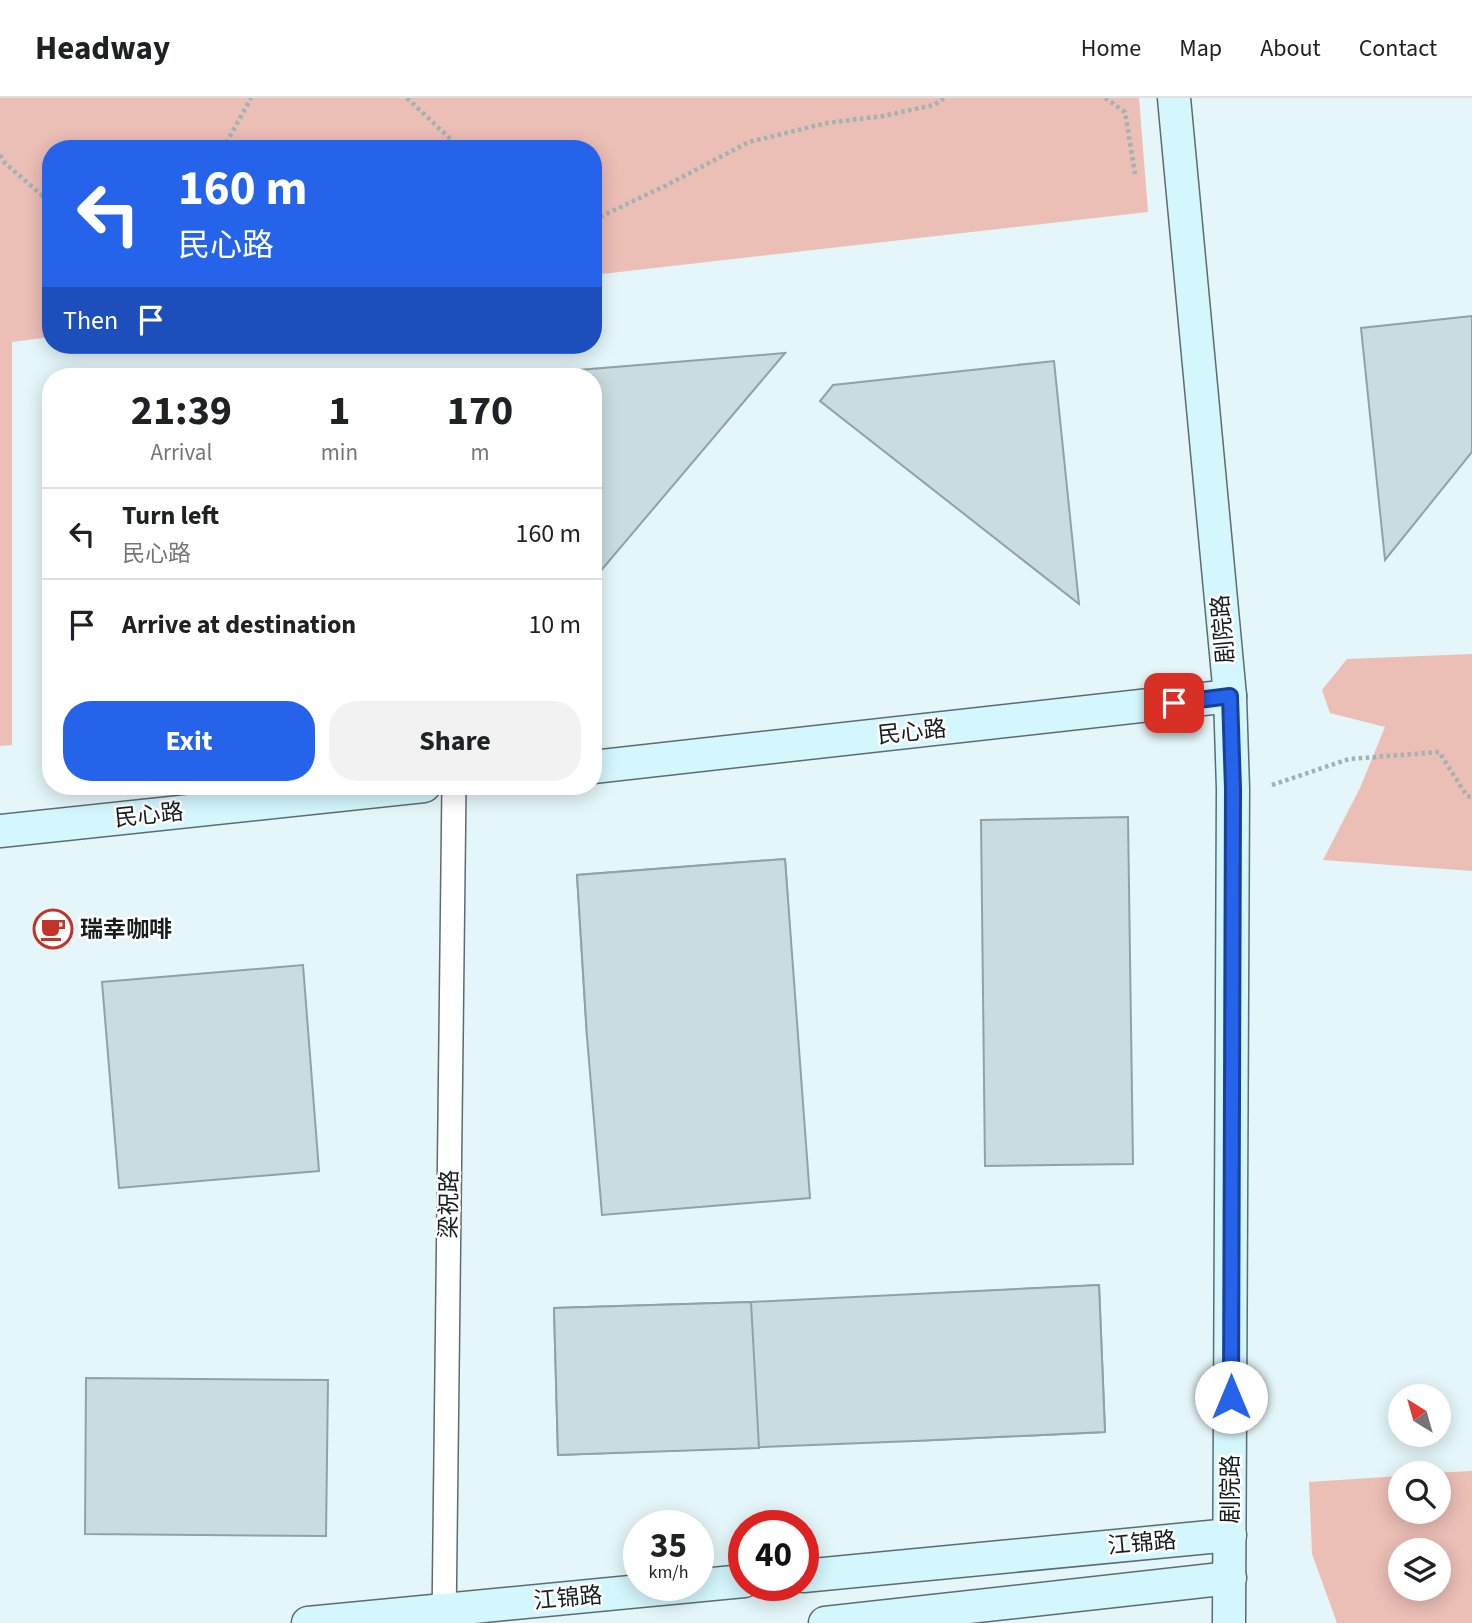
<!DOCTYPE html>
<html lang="en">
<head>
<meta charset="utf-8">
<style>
	body { margin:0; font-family:"Source Sans 3","Noto Sans SC",sans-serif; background:#f2f2f2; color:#202124; height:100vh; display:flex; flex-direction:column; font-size:26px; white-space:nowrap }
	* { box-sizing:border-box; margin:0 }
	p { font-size:23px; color:#757577 }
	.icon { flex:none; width:38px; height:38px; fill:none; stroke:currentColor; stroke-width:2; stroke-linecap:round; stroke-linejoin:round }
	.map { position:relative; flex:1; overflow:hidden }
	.sheet { position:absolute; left:42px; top:270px; width:560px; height:427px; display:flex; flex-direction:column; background:#fff; border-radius:28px; box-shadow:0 4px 18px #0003 }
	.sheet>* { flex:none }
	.banner { position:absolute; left:42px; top:42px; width:560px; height:214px; border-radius:28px; box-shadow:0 4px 18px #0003; background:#2563eb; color:#fff; overflow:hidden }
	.needle { width:46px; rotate:323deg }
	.buttons { position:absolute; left:1388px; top:1286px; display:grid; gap:14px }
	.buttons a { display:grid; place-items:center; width:63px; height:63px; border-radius:50%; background:#fff; box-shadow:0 4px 18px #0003; font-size:35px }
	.speed { position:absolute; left:623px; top:1412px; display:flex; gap:14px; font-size:35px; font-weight:700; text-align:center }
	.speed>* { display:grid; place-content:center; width:91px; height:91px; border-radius:50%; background:#fff; box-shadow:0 4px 18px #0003; line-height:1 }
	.speed small { font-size:18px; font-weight:400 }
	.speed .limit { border:10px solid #d22; background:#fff; color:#111 }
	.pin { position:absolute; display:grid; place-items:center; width:60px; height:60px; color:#fff; margin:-30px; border-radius:14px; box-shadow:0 4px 10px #0006 }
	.me { position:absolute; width:77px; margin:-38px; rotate:0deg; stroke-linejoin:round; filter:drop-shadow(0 0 5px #0008) }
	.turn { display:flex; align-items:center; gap:24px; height:147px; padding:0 21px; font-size:32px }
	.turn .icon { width:91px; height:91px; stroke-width:2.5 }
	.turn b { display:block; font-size:49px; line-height:60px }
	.then { display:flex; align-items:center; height:66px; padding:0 21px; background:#0003; gap:14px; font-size:26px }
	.eta { display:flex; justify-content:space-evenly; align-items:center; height:119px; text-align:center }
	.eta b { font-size:42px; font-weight:700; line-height:49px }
	.action { display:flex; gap:14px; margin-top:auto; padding:14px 21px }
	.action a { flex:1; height:80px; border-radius:28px; background:#2563eb; color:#fff; font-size:28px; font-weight:700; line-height:80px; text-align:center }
	.action a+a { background:#f2f2f2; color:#202124 }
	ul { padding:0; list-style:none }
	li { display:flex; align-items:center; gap:21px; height:91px; padding:0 21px; border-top:2px solid #e0e0e0 }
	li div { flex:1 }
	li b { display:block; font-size:26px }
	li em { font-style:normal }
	header { display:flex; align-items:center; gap:42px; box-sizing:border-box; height:98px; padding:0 35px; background:#fff; border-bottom:2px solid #e0e0e0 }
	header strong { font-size:33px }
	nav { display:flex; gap:38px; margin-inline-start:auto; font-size:24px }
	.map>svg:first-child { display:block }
</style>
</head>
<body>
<header>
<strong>Headway</strong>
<nav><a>Home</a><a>Map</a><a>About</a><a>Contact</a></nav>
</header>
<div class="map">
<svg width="1472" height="1525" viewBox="0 0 1472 1525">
	<rect width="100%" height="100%" fill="#e4f6f9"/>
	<g fill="#ebbeb6" fill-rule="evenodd">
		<polygon points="0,0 1139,0 1148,114 593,177 593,51 51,51 51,239 12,244 12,647 0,648"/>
		<polygon points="1472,556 1472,773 1323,762 1360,690 1385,629 1330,615 1322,592 1347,561"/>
		<path d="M1472 1373V1525H1337L1312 1456 1309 1384 1400 1378V1414H1438V1376L1432 1375ZM1438 1452V1491H1400V1452Z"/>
	</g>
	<g fill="#cadce0" stroke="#91a2a5" stroke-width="2">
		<polygon points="1472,218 1472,354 1385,462 1361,230"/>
		<polygon points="785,255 593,482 593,278 543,278 542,275"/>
		<polygon points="1054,263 1079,506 820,303 833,287"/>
		<polygon points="1128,719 1133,1066 985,1068 981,722"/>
		<polygon points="785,761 796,924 587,939 577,777"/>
		<polygon points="785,761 810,1100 602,1117 587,939 577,777"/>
		<polygon points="303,867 319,1073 119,1090 102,884"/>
		<polygon points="1099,1187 1105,1334 914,1343 907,1197"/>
		<polygon points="1099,1187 1105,1334 914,1343 558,1357 554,1210 751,1204"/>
		<polygon points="751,1204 759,1350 558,1357 554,1210"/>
		<polygon points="86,1280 328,1282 326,1438 85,1436"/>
	</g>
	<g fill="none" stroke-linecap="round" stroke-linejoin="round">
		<defs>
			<polyline id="street" points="444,1525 454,688"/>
			<g id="secondary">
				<polyline points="1174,0 1230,598 1233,691 1229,1525"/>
				<polyline points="593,669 1230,598"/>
				<polyline points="0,733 424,688"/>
				<polyline points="803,1478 1230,1437"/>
				<polyline points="308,1525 744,1483"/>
				<polyline points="825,1525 1230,1480"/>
			</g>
		</defs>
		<use href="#street" stroke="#5c6c6f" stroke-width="26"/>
		<use href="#secondary" stroke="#5c6c6f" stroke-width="35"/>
		<g stroke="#a2b1b3" stroke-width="4.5" stroke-dasharray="3.5 3.5" stroke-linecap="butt">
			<polyline points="407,0 461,51"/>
			<polyline points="1105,0 1125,14 1135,76"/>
			<polyline points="223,51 251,0"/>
			<polyline points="0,57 5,65 46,101 51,101"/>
			<polyline points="593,118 602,118 665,88 749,44 827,25 883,18 934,7 944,0"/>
			<polyline points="1272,687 1349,661 1439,654 1467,698 1472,699"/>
		</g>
		<use href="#street" stroke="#fff" stroke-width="23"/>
		<use href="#secondary" stroke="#d4f6fd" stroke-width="32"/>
	</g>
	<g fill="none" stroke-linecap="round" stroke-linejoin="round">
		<defs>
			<polyline id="route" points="1174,605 1230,598 1233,691 1231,1299"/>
		</defs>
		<use href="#route" stroke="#184099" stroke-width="18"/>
		<use href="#route" stroke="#2563eb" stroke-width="12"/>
	</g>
	<defs>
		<symbol id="cafe-ring" viewBox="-11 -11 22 22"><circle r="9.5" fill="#fff" stroke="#c23429" stroke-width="1.5"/><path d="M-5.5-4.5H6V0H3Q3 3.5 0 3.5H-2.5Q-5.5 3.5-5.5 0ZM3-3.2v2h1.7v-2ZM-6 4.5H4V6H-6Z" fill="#c23429"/></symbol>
	</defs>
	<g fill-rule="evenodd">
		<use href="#cafe-ring" x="31" y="809" width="44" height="44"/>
	</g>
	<g text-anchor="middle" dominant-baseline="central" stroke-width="5" stroke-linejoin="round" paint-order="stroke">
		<g font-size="23" fill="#171d1f" stroke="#fff">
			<text transform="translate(1223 531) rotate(-95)">剧院路</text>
			<text transform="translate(912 634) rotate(-6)">民心路</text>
			<text transform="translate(149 717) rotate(-6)">民心路</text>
			<text transform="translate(449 1106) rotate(-89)">梁祝路</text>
			<text transform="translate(1230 1391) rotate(-90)">剧院路</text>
			<text transform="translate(1142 1445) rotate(-5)">江锦路</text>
			<text transform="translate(568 1500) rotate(-5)">江锦路</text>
		</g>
		<g font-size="23" font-weight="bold" fill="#171d1f" stroke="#fff" text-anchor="start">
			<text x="80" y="831">瑞幸咖啡</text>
		</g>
	</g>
</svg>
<div class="buttons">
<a><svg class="needle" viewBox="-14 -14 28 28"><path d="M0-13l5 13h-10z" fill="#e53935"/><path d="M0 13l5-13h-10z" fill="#757577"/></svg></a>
<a><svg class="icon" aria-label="search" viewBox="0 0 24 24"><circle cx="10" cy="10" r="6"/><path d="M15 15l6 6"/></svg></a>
<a><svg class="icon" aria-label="layers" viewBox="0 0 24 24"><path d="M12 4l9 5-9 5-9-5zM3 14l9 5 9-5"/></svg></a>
</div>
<div class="speed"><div>35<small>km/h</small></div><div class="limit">40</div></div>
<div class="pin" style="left:1174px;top:605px;background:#d93025"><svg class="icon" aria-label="arrive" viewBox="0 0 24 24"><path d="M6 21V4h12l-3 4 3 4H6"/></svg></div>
<svg class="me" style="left:1231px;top:1299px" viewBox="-20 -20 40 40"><circle r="19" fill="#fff"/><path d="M0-13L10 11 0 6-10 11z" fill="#2563eb"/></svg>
<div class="banner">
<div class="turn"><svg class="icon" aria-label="left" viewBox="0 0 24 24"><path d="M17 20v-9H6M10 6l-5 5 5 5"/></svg><div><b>160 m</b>民心路</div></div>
<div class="then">Then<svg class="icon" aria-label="arrive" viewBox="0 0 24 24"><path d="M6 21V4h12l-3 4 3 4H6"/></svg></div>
</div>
<section class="sheet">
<div class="eta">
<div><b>21:39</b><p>Arrival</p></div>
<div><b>1</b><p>min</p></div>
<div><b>170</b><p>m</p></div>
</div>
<ul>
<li><svg class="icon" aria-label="left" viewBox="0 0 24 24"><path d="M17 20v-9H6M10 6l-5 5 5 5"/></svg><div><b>Turn left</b><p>民心路</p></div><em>160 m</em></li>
<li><svg class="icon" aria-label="arrive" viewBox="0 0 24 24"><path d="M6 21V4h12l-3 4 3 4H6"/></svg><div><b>Arrive at destination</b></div><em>10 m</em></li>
</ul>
<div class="action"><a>Exit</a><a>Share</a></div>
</section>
</div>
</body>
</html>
